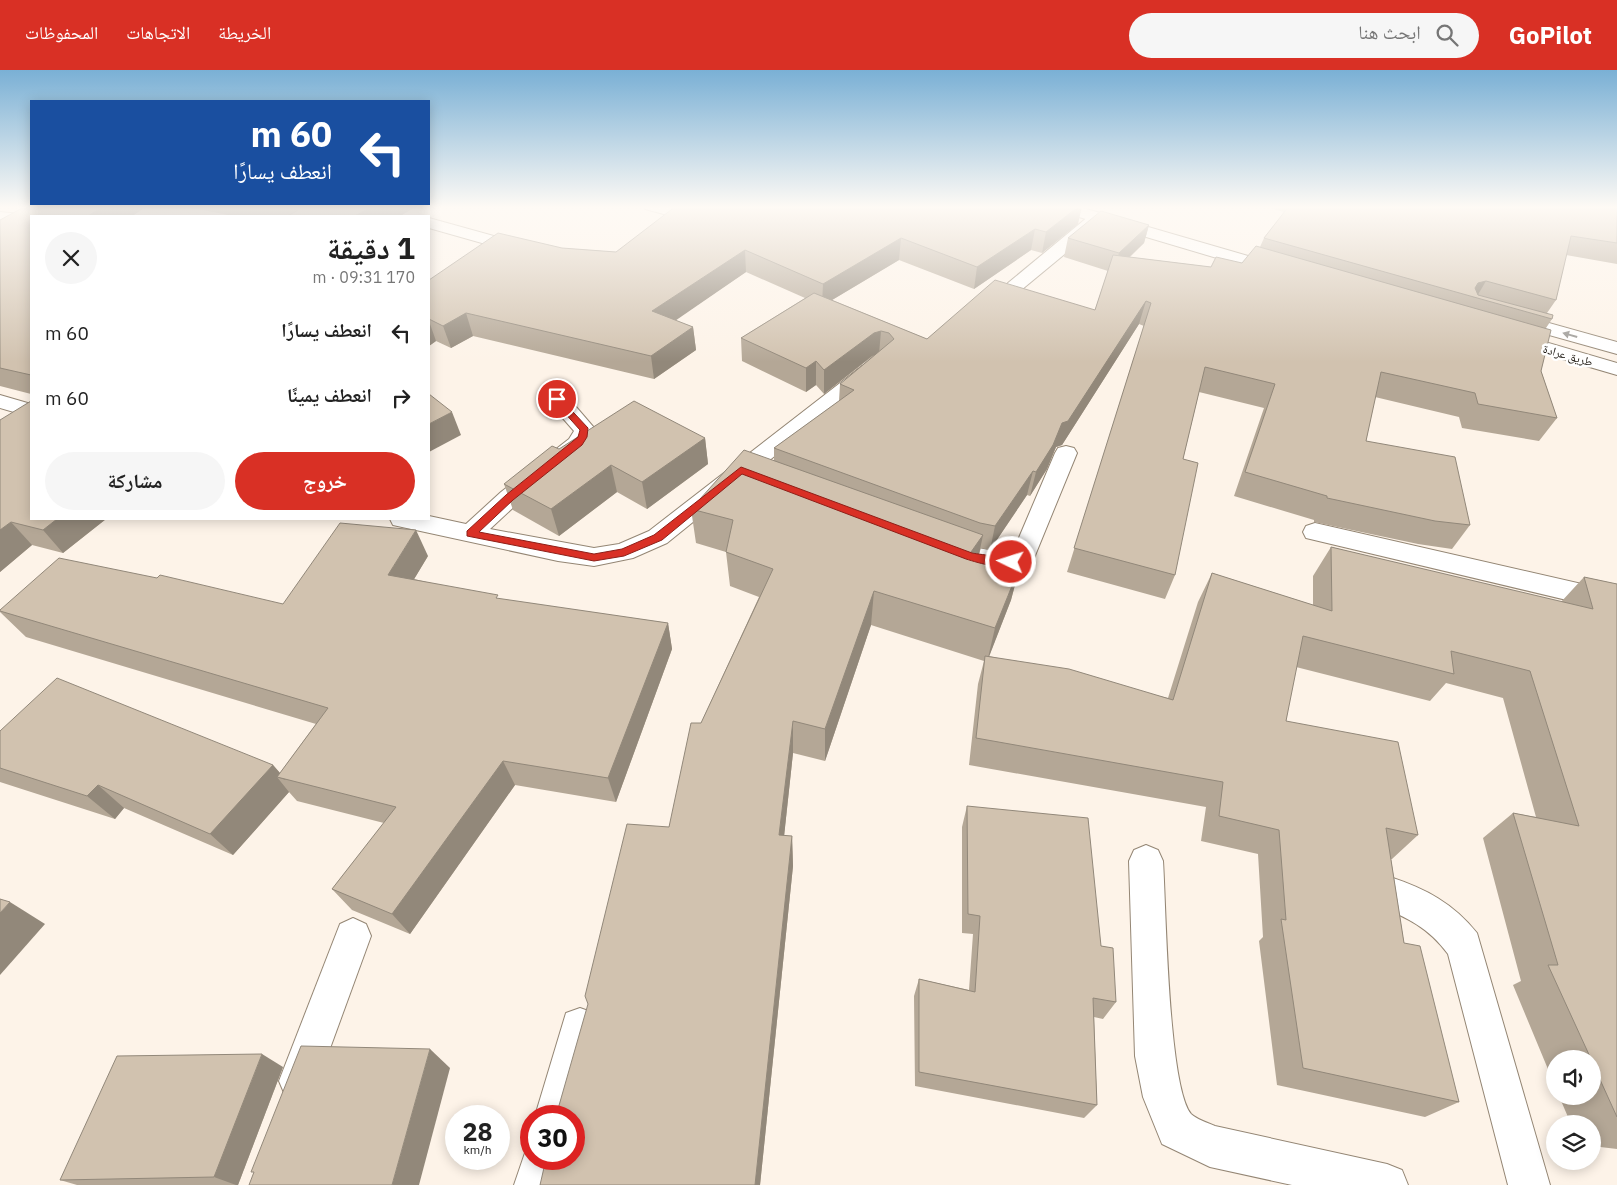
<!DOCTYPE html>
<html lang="ar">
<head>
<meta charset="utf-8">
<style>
	body { margin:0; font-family:"IBM Plex Sans","Noto Naskh Arabic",sans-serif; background:#f6f6f6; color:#222; direction:rtl; height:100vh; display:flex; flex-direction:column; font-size:19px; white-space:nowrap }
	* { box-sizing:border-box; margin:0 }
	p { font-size:16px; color:#767676 }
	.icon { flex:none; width:28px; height:28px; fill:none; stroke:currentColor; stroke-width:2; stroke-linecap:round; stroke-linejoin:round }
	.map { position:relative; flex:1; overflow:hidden; direction:ltr }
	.drawer { position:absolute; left:30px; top:145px; width:400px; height:305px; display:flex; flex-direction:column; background:#fff; border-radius:0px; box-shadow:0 2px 12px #0003; direction:rtl }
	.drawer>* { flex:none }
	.hud { position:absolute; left:30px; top:30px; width:400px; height:105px; border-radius:0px; box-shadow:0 2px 12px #0003; direction:rtl; background:#1a4fa0; color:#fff; overflow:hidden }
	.fabs { position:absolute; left:1546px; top:980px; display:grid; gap:10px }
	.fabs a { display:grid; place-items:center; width:55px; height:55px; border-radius:50%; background:#fff; box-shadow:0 2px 12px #0003; font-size:25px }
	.speed { position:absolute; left:445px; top:1035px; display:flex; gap:10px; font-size:25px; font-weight:700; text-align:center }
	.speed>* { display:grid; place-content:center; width:65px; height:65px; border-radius:50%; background:#fff; box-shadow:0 2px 12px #0003; line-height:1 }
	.speed small { font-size:12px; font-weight:400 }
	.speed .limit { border:8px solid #d22; background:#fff; color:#111 }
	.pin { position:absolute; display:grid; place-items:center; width:42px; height:42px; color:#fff; margin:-21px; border:2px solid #fff; border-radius:50%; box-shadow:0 1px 5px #0007 }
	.me { position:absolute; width:55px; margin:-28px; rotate:274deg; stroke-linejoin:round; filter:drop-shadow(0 0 4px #0008) }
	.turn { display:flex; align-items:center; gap:18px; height:105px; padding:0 15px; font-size:22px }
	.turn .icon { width:65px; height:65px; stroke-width:2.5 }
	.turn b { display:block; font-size:35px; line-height:42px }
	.round { display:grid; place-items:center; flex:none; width:52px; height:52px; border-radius:26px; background:#f6f6f6 }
	.overview { display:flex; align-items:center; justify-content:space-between; height:85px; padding:0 15px }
	h1 { font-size:30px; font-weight:700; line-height:38px }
	.primary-button { display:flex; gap:10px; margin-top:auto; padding:10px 15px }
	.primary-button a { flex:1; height:58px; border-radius:30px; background:#d93025; color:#fff; font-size:20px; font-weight:700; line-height:58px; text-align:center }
	.primary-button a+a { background:#f6f6f6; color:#222 }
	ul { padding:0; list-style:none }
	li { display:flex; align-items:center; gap:15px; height:65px; padding:0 15px }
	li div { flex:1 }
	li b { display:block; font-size:19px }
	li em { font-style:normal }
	header { display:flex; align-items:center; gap:30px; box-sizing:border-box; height:70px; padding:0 25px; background:#d93025; color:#fff }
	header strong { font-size:24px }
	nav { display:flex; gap:28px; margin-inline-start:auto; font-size:18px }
	.search { width:350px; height:45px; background:#f6f6f6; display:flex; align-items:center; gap:12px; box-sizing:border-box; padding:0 18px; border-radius:28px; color:#767676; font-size:19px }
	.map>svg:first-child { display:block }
</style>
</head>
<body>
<header>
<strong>GoPilot</strong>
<div class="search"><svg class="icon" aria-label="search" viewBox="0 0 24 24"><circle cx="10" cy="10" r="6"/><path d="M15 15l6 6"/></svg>ابحث هنا</div>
<nav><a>الخريطة</a><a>الاتجاهات</a><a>المحفوظات</a></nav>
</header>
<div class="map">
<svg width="1617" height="1115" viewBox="0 0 1617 1115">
	<rect width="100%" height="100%" fill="#fdf3e8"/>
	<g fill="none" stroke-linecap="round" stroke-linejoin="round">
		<defs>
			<g id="minor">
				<polygon points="643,136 671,136 685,140 687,143 679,148 645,139"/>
				<polygon points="0,142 31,145 36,146 31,146 31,155 0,152"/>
				<polygon points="1095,145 1101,146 1103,150 1101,154 1020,221 1008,221 1005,217 1008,213 1089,146"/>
				<polygon points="429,148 530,176 533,180 530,184 524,185 429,158"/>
				<polygon points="869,294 876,296 879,300 876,304 667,473 633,488 594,496 558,491 402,457 393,455 390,449 429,449 429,446 466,454 501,422 569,369 574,361 546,329 549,324 557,323 565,324 596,360 586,378 517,434 490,459 594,478 619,474 649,461 862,296"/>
				<polygon points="0,325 31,334 31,347 0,338"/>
				<path d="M1066 376 1074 378 1077 383 1034 488C1007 508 988 500 958 491L954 485 958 479 967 476 1006 483 1015 477 1055 383 1058 378Z"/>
				<polygon points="1315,453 1617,522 1617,542 1306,468 1303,462 1306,456"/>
				<path d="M1146 775 1158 780 1163 791C1166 836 1168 1016 1191 1044 1196 1049 1208 1053 1215 1056L1387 1094 1402 1100 1408 1115H1292L1210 1097 1162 1074 1143 1027 1135 986 1129 791 1134 780Z"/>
				<path d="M1390 807C1426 819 1453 833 1477 863L1550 1115H1508L1448 884C1429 858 1407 847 1378 836L1373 824 1378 812Z"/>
				<polygon points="353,848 366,854 371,866 313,1025 299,1031 285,1025 279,1011 340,854"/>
				<polygon points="580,938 594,943 599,957 574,1050 574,1046 535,1046 566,943"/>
				<polygon points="531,1073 531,1089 564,1089 556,1115 514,1115 528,1074"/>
			</g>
			<g id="major">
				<polygon points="1050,136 1076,136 1286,197 1289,201 1286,205 1274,205 1052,139"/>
				<polygon points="1510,242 1617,272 1617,284 1503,252 1500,248 1503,244"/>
				<polygon points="1511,262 1617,293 1617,305 1504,272 1501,268 1504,264"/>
			</g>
		</defs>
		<use href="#minor" stroke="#948674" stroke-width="2"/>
		<use href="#major" stroke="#948674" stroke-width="2"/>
		<use href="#minor" fill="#fff" fill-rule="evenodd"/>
		<use href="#major" fill="#fff" fill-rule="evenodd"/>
	</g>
	<g fill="#b4a796">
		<polygon points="26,136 147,136 132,146 31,146 31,324 0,316 0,150"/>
		<polygon points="183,136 417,136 400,146 233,146"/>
		<polygon points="1271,136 1617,136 1617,194 1566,185 1556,230 1547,243 1552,249 1546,258 1541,301 1557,348 1539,371 1462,358 1459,347 1375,327 1366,371 1470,455 1452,479 1418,474 1314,452 1314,450 1234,426 1264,338 1199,322 1183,389 1175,505 1165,529 1067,502 1144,256 1139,254 1062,375 1056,377 1047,399 1030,426 1027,425 990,480 981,478 979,484 1020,496 1011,530 989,586 1168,628 1198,532 1212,503 1313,535 1313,506 1331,477 1561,532 1584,507 1617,514 1617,1079 1592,1076 1592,1054 1571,1054 1559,1026 1592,1026 1592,989 1555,989 1555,1016 1513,915 1521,911 1483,768 1513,743 1536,747 1503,628 1446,613 1430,631 1296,597 1286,651 1418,765 1392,789 1391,789 1404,873 1459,1032 1425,1047 1277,1015 1259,871 1263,867 1258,784 1201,771 1206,737 969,695 978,614 984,591 871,555 825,691 793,683 784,766 792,766 793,796 760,1115 540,1115 669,757 701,653 759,527 730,516 726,482 696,473 691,439 774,390 774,378 839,331 840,314 873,286 824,324 816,315 806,322 742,291 741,268 805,228 746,202 675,250 693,257 696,280 654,309 473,266 451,278 436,271 429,276 429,210 562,178 616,182 1078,154 1042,183 1031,180 974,219 899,190 832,230 927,269 1095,240 1108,201 1064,187 1068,168 1149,155 1144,173 1130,187 1211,197 1242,193 1260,177 1264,168 1284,142 1270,138"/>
		<polygon points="0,350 106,449 63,483 32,475 0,502"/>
		<polygon points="705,368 708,394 647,439 617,422 559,466 513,440 504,414 559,379"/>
		<polygon points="428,486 414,509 499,529 668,553 672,579 616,732 515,715 410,864 352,840 332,819 384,753 297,731 289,722 233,785 124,738 115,749 0,712 0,661 273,695 280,703 316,654 26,567 0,542 0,540 283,534"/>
		<polygon points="967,736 1101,876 1116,932 1103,949 1094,947 1097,1035 1084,1048 915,1016 914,926 919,909 969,920 973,864 962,863 962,757"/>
		<polygon points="283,997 238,1115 77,1115 60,1110"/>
	</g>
	<g fill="#92887a">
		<polygon points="104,136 147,136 132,146 88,146"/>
		<polygon points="373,136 417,136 400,146 355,146"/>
		<polygon points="1079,136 1082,136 1078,154 1042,183 1046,162"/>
		<polygon points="1149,155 1144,173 1113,202 1119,183"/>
		<polygon points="1035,159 1031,180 974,219 977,197"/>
		<polygon points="901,168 899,190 822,236 823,214"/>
		<polygon points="745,180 746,202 656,264 652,241"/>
		<polygon points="1486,211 1476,228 1470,226 1478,213"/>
		<polygon points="1146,231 1139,254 1062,375 1056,377 1047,399 1030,426 1036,402 1062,353"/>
		<polygon points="466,243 473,266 451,278 443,256"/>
		<polygon points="429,251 436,271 429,276"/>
		<polygon points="693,257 696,280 654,309 651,286"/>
		<polygon points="881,261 879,284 872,286 824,324 824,300 874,263"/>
		<polygon points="816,291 816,315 806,322 806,298"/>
		<polygon points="452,342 461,365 429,382 429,354"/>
		<polygon points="705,368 708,394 647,439 642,412"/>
		<polygon points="611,395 617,422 559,466 551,439"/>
		<polygon points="1033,401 1027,425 990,480 995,456"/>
		<polygon points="57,449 106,449 63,483 43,460"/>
		<polygon points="11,452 32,475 0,502 0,460"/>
		<polygon points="416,460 428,486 401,531 388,505"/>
		<polygon points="983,465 976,499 971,482"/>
		<polygon points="1020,496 1011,530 987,592 995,558"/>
		<polygon points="874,521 871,555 825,691 825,659"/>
		<polygon points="668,553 672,579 616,732 608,708"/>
		<polygon points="793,651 793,683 781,795 779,765"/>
		<polygon points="503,691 515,715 410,864 392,844"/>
		<polygon points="273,695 286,710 277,707 289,722 233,785 210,764"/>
		<polygon points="98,715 124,738 115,749 87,726"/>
		<polygon points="792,766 793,796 760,1115 755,1115"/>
		<polygon points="10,832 45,854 0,905 0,843"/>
		<polygon points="430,979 450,998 419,1115 392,1115"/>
		<polygon points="262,984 283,997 238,1115 236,1115 214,1107"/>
	</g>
	<g fill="#d1c2af" stroke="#92887a">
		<polygon points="26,136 104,136 88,146 31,146 31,305 0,298 0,150"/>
		<polygon points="278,136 373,136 355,146 288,146 298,140"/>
		<polygon points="676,136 1079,136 1046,162 1035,159 977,197 901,168 823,214 745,180 652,241 693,257 651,286 466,243 443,256 429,249 429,210 498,163 562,178 616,182"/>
		<polygon points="1289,136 1617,136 1617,173 1571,166 1556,230 1486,211 1478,213 1475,218 1478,225 1553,245 1552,249 1264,168"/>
		<polygon points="1101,141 1149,155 1119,183 1068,168"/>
		<polygon points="1256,176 1551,260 1541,301 1557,348 1478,334 1475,323 1381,302 1366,371 1455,387 1470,455 1435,451 1327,428 1327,426 1245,402 1275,314 1205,297 1183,389 1198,393 1175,505 1074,478 1151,233 1146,231 1068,351 1062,353 1053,375 1036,402 1033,401 995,456 980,453 774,378 854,320 840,314 894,269 889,263 881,261 874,263 824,300 816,291 806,298 741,268 814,223 927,269 995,210 1095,240 1113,185 1211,197 1216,187 1242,193"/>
		<polygon points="429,324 452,342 429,354"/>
		<polygon points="31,331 31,449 57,449 43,460 11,452 0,460 0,350"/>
		<polygon points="634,331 705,368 642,412 611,395 551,439 504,414 552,376 559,379"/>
		<polygon points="744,380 983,465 971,482 1020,496 995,558 874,521 825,659 793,651 779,765 792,766 755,1115 540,1115 546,1089 574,1089 574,1046 556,1046 588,934 585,926 627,754 669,757 691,653 701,653 773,499 726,482 733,450 691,439"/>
		<polygon points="340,453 416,460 388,505 498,525 496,528 668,553 608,708 503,691 392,844 332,819 396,737 277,707 328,638 0,541 0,540 59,488 157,508 160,505 283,534"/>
		<polygon points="1331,477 1593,539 1584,507 1617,514 1617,1047 1592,992 1592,989 1591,989 1548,895 1558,895 1513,743 1579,756 1530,601 1451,581 1454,604 1303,566 1286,651 1398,672 1418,765 1386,758 1404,873 1420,876 1459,1032 1303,998 1281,849 1286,850 1279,760 1219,746 1223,712 976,668 985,586 1069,599 1173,630 1212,503 1332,541"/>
		<polygon points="57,608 273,695 210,764 98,715 87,726 0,698 0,661"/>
		<polygon points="967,736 1088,748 1101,876 1113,878 1116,932 1093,928 1097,1035 919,1002 919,909 975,922 980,846 968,844"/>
		<polygon points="0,829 10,832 0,843"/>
		<polygon points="301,976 430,979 392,1115 249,1115 254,1102 251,1102"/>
		<polygon points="262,984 214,1107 60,1110 117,986"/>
	</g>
	<defs><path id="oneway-solid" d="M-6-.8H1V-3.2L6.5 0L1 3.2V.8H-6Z" transform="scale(1.25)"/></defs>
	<use fill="#9a9894" href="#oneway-solid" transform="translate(1570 265) rotate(-164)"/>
	<linearGradient id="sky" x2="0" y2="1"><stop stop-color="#7ab0d5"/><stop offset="0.47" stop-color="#fefaf5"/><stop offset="1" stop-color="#fefaf5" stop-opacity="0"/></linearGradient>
	<rect width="1617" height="292" fill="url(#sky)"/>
	<path fill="#d93025" stroke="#8d1f18" d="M554 328H560L588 358 587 367 582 375 513 430 479 462 594 484 622 479 654 465 741 397 972 483C982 485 1012 487 1016 492 1007 502 979 493 966 489L742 404 662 470 624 486 594 491 467 466V461L506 425 578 367 580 360 554 331Z"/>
	<g text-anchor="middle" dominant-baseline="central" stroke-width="5" stroke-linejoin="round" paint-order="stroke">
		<g font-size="12" fill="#1e1912" stroke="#fff">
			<text transform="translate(1568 285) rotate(16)">طريق عرادة</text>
		</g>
	</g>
</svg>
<div class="fabs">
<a><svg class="icon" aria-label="sound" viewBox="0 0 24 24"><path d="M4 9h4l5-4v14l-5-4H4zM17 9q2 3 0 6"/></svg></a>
<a><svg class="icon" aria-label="layers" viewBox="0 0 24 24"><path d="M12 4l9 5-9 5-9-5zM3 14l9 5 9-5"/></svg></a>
</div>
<div class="speed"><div>28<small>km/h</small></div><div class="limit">30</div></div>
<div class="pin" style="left:557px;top:329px;background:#d93025"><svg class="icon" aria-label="arrive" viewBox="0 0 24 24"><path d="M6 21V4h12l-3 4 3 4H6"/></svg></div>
<svg class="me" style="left:1011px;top:492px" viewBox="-20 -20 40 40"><circle r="17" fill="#d93025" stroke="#fff" stroke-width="3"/><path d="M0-11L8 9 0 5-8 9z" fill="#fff"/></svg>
<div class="hud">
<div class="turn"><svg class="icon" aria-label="left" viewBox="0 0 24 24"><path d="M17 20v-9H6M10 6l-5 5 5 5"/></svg><div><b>60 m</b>انعطف يسارًا</div></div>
</div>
<section class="drawer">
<div class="overview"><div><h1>1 دقيقة</h1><p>170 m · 09:31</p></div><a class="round"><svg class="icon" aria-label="close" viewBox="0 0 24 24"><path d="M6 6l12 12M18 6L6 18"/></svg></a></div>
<ul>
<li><svg class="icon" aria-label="left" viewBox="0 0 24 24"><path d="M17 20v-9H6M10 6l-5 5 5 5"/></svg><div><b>انعطف يسارًا</b></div><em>60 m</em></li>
<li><svg class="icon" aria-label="right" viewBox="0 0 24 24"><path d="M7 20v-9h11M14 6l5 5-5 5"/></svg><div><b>انعطف يمينًا</b></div><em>60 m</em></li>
</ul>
<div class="primary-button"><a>خروج</a><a>مشاركة</a></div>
</section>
</div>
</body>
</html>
